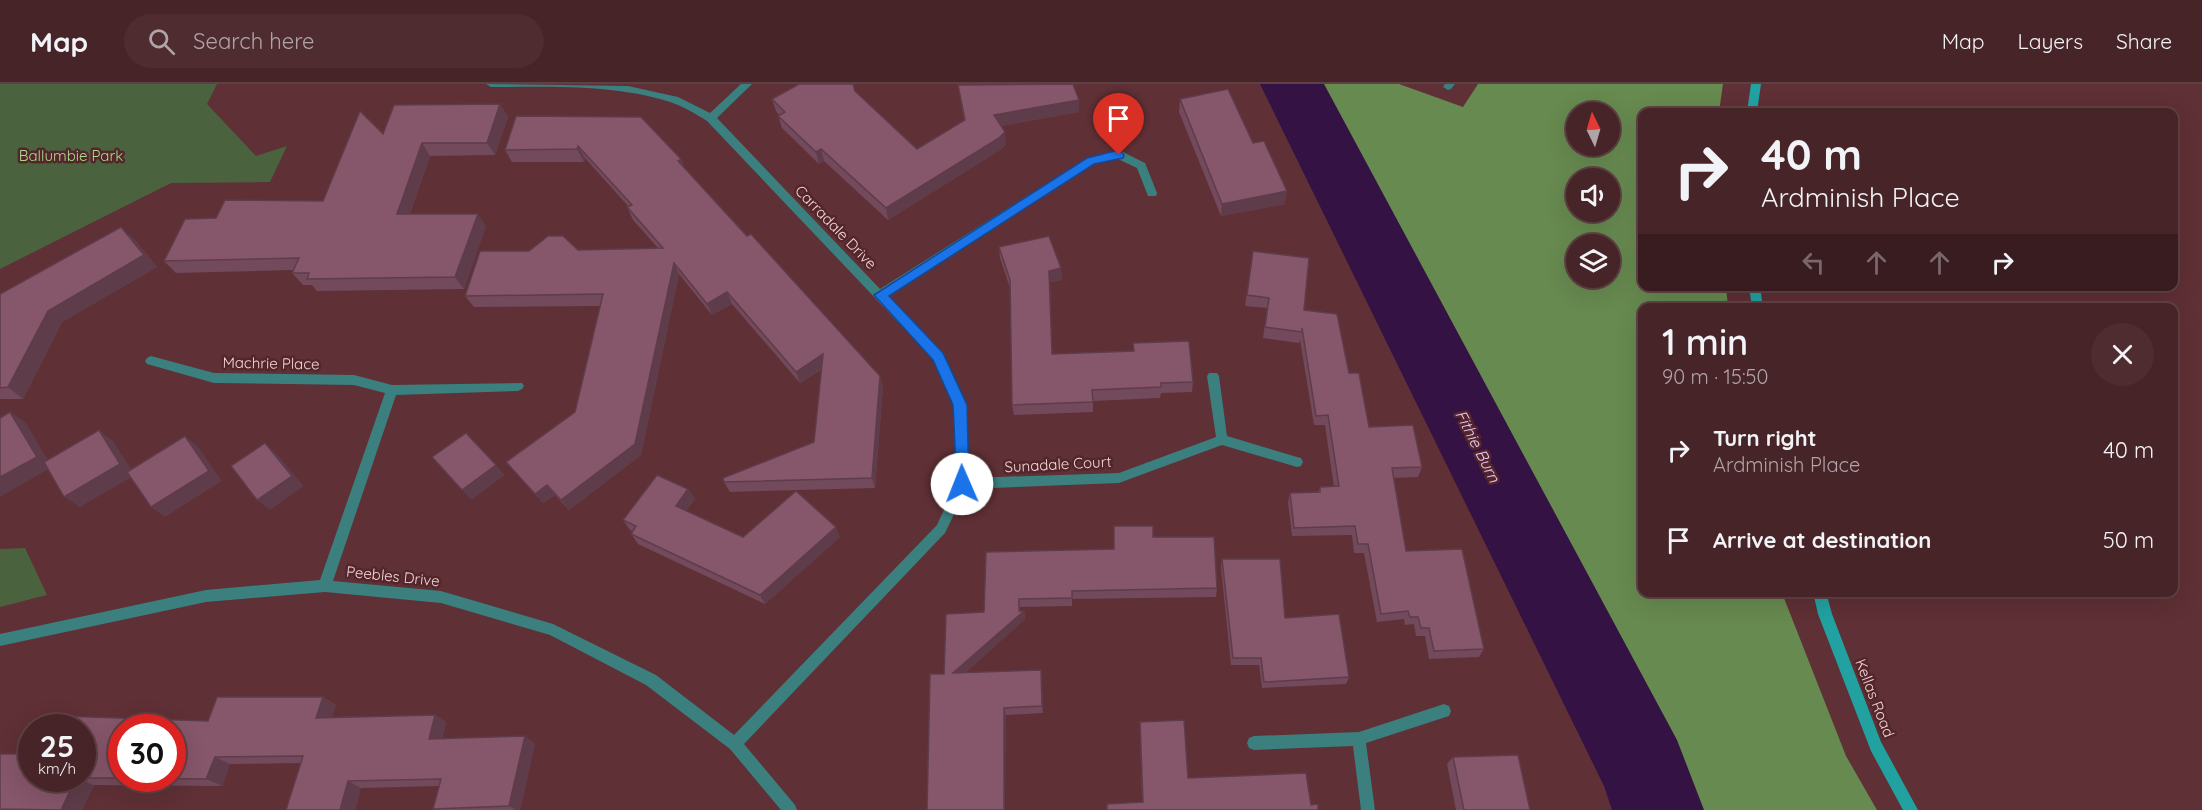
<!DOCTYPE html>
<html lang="en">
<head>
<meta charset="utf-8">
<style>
	body { margin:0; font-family:Quicksand,sans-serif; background:#4e2c30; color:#f1f3f6; height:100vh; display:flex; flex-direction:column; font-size:22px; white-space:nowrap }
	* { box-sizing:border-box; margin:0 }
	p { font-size:20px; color:#b0a4a8 }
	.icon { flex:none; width:33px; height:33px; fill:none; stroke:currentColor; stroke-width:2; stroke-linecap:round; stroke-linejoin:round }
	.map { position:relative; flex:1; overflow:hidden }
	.side { position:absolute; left:1638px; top:219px; width:540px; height:294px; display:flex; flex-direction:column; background:#472428; border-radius:12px; box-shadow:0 6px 24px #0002,0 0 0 2px #5f4145 }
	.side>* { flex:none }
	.hud { position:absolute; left:1638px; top:24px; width:540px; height:183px; border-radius:12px; box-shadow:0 6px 24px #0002,0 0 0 2px #5f4145; background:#472428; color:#f1f3f6; overflow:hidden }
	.needle { width:39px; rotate:355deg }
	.controls { position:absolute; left:1566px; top:18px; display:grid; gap:12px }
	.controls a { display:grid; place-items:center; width:54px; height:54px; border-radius:50%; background:#472428; box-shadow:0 6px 24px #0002,0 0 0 2px #5f4145; font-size:30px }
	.speed { position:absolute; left:18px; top:630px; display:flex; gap:12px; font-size:30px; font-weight:700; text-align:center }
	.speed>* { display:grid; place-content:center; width:78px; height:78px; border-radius:50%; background:#472428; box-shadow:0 6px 24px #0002,0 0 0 2px #5f4145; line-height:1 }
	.speed small { font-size:15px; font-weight:400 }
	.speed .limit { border:9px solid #d22; background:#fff; color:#111 }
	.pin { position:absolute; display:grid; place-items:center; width:51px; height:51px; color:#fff; margin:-62px -26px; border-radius:50% 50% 50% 0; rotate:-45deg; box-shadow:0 0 6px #0007 }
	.pin .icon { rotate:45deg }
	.me { position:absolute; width:66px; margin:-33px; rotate:359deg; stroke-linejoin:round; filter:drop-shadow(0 0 4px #0008) }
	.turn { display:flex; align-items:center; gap:21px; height:126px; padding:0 24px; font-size:27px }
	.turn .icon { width:78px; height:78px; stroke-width:2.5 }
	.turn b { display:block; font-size:42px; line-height:51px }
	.lanes { display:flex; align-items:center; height:57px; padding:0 24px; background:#0003; justify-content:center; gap:30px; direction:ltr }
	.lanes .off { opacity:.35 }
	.round { display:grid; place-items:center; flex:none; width:63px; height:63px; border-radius:32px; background:#4e2c30 }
	.overview { display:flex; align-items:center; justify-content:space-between; height:102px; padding:0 24px }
	h1 { font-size:36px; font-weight:600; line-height:45px }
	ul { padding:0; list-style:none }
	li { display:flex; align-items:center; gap:18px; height:90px; padding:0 24px }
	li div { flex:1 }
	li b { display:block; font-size:22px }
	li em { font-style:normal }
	header { display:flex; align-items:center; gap:36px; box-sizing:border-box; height:84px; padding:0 30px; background:#472428; border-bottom:2px solid #5f4145 }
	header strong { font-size:28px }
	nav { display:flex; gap:33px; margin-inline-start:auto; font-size:21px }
	.search { width:420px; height:54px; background:#4e2c30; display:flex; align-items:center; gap:15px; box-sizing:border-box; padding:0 21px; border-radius:33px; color:#b0a4a8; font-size:22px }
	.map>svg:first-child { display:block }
</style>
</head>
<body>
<header>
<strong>Map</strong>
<div class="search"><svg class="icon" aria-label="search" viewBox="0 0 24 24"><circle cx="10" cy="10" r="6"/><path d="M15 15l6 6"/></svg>Search here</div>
<nav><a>Map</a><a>Layers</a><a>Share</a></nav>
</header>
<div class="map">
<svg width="2202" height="726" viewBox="0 0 2202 726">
	<rect width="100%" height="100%" fill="#5f3035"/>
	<g fill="#4b623e">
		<polygon points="0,0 217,0 207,20 256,72 287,62 270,98 171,99 0,185"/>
		<polygon points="25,464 47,511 0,523 0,465"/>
	</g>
	<path fill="#678a50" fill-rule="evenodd" d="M1273 0H1399L1463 23 1478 0H1723L1719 28H1642V202L1726 203 1728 223 1642 224V508L1782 509 1846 672 1877 726H1614L1512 470ZM1576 28H1610V62H1576ZM1576 94H1610V128H1576ZM1576 160H1610V194H1576Z"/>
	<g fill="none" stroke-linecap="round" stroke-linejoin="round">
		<polygon fill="#341243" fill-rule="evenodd" points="1260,0 1324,0 1677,656 1704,726 1612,726 1604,702"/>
		<polygon fill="#3b7f7f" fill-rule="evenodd" points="1455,0 1451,5 1448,6 1443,3 1445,0"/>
		<g fill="#3b7f7f" fill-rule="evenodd">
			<path d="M486 0 628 2 678 13 710 29 741 0H752L717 34 880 205 1087 74 1119 67 1123 68 1145 79 1157 109 1156 112H1148L1137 84 1118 75 1094 80 887 212 942 270 966 321 968 394 1119 389 1216 353 1207 292 1209 289H1217L1219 292 1227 352 1297 373 1301 374 1303 378 1301 382 1297 383 1222 361 1119 399 966 405 945 449 744 660 795 721 797 726H781L730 665 646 601 550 551 441 519 325 508 206 518 0 562V550L206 506 320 496 385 309 354 301 214 299 147 280 145 277 147 274 151 272 214 289 354 291 392 301 522 299 524 302 522 305 518 307 396 311 333 497 441 507 553 540 656 591 734 651 937 441 956 400 954 321 934 276 707 37C696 30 683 22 670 18 613 0 550 3 491 3Z"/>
			<polygon points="1444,620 1449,622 1451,627 1449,632 1366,659 1375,726 1361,726 1353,662 1254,666 1249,664 1247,659 1249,654 1254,652 1359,648"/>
		</g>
		<g fill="#21a2a1" fill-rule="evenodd">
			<polygon points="1751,0 1761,0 1757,28 1747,28"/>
			<polygon points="1749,202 1760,202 1763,224 1752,224"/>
			<polygon points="1813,508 1826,508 1832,530 1881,658 1918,726 1903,726 1871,667 1818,530"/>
		</g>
	</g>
	<g fill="#734a5b">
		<polygon points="958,1 1079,16 1079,28 1001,42 1006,60 1000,66 888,136 824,77 819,80 782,44 778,32 779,31 776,27 772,15 855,7 917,65 964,36"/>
		<polygon points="1180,15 1253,59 1285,120 1221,132 1179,28"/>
		<polygon points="500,20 508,33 495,71 430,72 410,130 486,142 464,205 317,207 312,201 303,201 292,189 294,186 176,189 164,177 216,134 323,117 383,50"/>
		<polygon points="516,32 681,75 685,85 883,303 875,404 730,408 724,398 814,358 822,285 800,299 732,220 712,231 679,190 641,371 569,426 555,411 543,419 506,378 575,328 600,222 474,223 465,212 578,166 658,164 633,136 627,123 628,122 585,74 584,78 512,78 505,66"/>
		<polygon points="134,155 157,183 62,238 23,315 0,315 0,210"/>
		<polygon points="999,163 1061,184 1062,196 1050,198 1052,270 1133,267 1133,259 1193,298 1192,308 1161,309 1160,314 1093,317 1093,328 1014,331 1012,321 1010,204 1000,174"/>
		<polygon points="1253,167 1304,226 1349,289 1369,343 1422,383 1418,393 1393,394 1406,467 1484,565 1479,573 1429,575 1425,552 1416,552 1414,540 1405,541 1404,535 1377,538 1364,469 1354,469 1352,451 1292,452 1288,418 1290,409 1318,408 1320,403 1334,403 1325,341 1314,341 1300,256 1299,259 1263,254 1267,224 1245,222"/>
		<polygon points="688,405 695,415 686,427 743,453 840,453 765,520 638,460 631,450 633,447 630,446 623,436"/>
		<polygon points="1153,453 1217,504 1216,513 1072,515 1072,522 1020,523 1020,527 1024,527 1025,535 965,589 1041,586 1043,629 1006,631 944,590 984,528 1114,465"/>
		<polygon points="1222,475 1349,593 1346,600 1262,604 1259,581 1231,581 1221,484"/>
		<polygon points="323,613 336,621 332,633 435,631 446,638 442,655 525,652 535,660 520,726 436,726 433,725 439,702 361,704 355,726 286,726 301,679 230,680 222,702 94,701 82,726 0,726 0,670 32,694 208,637"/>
		<polygon points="1140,638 1188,694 1311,721 1142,718 1140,644"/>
		<polygon points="1453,673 1530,726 1456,726 1447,680"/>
	</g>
	<g fill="#5e3c4a">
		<polygon points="1079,16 1079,28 995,43 994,31"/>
		<polygon points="500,20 508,33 495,71 487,59"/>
		<polygon points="1005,48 1006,60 1000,66 888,136 886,124"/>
		<polygon points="422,59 430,72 406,142 397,130"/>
		<polygon points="578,62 585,74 584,78 577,65"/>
		<polygon points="821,65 824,77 819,80 816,68"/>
		<polygon points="681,75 686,87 678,77"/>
		<polygon points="1287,107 1285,120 1221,132 1222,120"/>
		<polygon points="478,130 486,142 464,205 455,193"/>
		<polygon points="121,143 134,155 157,183 62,238 23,315 8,303 48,227"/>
		<polygon points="674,179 679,190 641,371 569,426 561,416"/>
		<polygon points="1061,184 1062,196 1050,198 1049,187"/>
		<polygon points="727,208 732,220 712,231 707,220"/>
		<polygon points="823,270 827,281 800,299 796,288"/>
		<polygon points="880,292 883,303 875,404 872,394"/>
		<polygon points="10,328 26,339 52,383 0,413 0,393"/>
		<polygon points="99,346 113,357 135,391 80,423 64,413"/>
		<polygon points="185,352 198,363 222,397 165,433 151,423"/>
		<polygon points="265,359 277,370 304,402 270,426 257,416"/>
		<polygon points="496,381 505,391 471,416 462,406"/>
		<polygon points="547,401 555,411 543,419 535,410"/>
		<polygon points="688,405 695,415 682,432 676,422"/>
		<polygon points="836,443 840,453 765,520 760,511"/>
		<polygon points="1019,515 1020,531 1024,527 1025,535 956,597 953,589 1019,527"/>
		<polygon points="1041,586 1042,593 1043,629 1042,622"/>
		<polygon points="323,613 336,621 329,641 316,634"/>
		<polygon points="1004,624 1006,631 1005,726 1004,726"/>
		<polygon points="435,631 446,638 440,662 429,655"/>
		<polygon points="525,652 535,660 520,726 516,726 509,722"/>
		<polygon points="215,673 230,680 222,702 206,695"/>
		<polygon points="76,694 94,701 82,726 61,726"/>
		<polygon points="348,697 361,704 355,726 340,726"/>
	</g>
	<g fill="#86566a" stroke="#5e3c4a" stroke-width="1.5">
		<polygon points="799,0 853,0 855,7 917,65 965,36 958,1 1073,0 1079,16 994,31 1005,48 999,54 886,124 821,65 816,68 778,32 785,28 772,15"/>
		<polygon points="1228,5 1253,59 1264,57 1287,107 1222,120 1180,15"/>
		<polygon points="500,20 487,59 422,59 397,130 478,130 455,193 307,195 309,189 292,189 299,174 164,177 185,135 216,134 225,116 323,117 360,27 383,50 394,21"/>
		<polygon points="516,32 641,33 681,75 678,77 747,152 751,150 880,292 872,394 724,398 723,394 814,358 823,270 796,288 727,208 707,220 674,179 635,360 561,416 547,401 535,410 506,378 575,328 603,210 465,212 480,167 529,167 548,152 563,152 578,166 663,164 627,123 632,121 578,62 577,65 505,66"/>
		<polygon points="121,143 144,171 48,227 8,303 0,304 0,210"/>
		<polygon points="1049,152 1061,184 1049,187 1052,270 1134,267 1133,259 1189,257 1193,298 1161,299 1161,303 1092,306 1093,318 1012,321 1010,196 999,163"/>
		<polygon points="1253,167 1309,174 1304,226 1337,230 1349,289 1359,289 1369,343 1413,341 1422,383 1392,384 1406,467 1462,465 1484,565 1434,567 1429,544 1421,544 1418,533 1410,533 1408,527 1381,530 1368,460 1358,460 1355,442 1294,444 1290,409 1320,408 1320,403 1339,402 1328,331 1316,332 1302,244 1302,248 1265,243 1269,214 1247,211"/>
		<polygon points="10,328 37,373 0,393 0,334"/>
		<polygon points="99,346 120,380 64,413 44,378"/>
		<polygon points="466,349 496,381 462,406 432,373"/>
		<polygon points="185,352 209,387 151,423 127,388"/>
		<polygon points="265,359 292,392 257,416 231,382"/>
		<polygon points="657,391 688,405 676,422 743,453 796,407 836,443 760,511 631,450 636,442 623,436"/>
		<polygon points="1114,442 1153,442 1153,453 1214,453 1217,504 1072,507 1072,514 1019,515 1019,527 1024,527 953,589 1041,586 1042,622 1004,624 1004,726 927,726 930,590 944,590 946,530 984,528 986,468 1114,465"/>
		<polygon points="1222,475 1280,475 1285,534 1339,530 1349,593 1264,598 1261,574 1233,574"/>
		<polygon points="217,613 323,613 316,634 435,631 429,655 525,652 509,722 433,725 441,695 348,697 340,726 286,726 303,672 215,673 206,695 135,694 172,694 172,644 122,644 122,694 82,694 82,644 55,644 60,632 208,637"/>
		<polygon points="1184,636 1188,694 1306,689 1311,721 1318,720 1318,726 1107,726 1107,720 1143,718 1140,638"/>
		<polygon points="0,670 32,670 32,694 76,694 61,726 0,725"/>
		<polygon points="1518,671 1530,726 1464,726 1453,673"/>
	</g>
	<polygon fill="#1a73e8" stroke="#114b97" stroke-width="1.5" points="1119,66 1124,71 1123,74 1094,80 889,212 943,269 967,321 969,400 967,404 957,404 953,321 933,276 874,211 1087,74"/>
	<g text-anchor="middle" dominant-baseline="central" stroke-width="5" stroke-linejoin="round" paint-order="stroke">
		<g font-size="15" fill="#aadd8a" stroke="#53262b">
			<text x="71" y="71">Ballumbie Park</text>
		</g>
		<g font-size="15" fill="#f4d6d7" stroke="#53262b">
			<text transform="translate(836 143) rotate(46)">Carradale Drive</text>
			<text transform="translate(271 279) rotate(1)">Machrie Place</text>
			<text transform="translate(1058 380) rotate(-3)">Sunadale Court</text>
			<text transform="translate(393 492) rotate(6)">Peebles Drive</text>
			<text transform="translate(1875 614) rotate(69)">Kellas Road</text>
		</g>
		<g font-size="16" font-style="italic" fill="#e8c8f8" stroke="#53262b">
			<text transform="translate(1478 362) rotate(63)">Fithie Burn</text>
		</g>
	</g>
</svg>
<div class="controls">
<a><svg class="needle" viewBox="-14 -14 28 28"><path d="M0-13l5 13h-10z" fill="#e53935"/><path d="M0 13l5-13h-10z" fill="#b0a4a8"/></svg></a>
<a><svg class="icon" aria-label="sound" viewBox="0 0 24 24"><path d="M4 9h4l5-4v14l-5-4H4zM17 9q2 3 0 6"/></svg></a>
<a><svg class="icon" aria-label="layers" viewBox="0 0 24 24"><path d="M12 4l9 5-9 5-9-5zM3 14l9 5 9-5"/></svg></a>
</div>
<div class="speed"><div>25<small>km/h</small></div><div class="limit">30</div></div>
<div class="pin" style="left:1119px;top:71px;background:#d93025"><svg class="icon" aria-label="arrive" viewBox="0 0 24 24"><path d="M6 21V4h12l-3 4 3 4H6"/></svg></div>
<svg class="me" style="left:962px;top:400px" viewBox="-20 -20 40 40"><circle r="19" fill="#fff"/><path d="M0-13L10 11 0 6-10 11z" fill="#1a73e8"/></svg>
<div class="hud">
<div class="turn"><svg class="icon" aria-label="right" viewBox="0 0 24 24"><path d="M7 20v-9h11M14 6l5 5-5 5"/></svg><div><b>40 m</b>Ardminish Place</div></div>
<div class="lanes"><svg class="icon off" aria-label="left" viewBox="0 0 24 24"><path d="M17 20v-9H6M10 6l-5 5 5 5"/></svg><svg class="icon off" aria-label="ahead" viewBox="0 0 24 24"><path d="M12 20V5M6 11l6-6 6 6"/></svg><svg class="icon off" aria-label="ahead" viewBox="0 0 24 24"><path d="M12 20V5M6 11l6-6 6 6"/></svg><svg class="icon" aria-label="right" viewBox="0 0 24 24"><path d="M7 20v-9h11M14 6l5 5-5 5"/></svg></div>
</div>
<section class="side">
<div class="overview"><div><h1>1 min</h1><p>90 m · 15:50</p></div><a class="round"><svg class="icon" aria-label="close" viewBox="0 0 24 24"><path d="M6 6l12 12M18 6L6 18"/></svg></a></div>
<ul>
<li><svg class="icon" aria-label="right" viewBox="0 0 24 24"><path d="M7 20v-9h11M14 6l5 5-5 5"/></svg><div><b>Turn right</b><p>Ardminish Place</p></div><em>40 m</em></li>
<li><svg class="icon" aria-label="arrive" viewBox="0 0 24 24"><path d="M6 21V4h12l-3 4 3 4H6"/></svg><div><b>Arrive at destination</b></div><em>50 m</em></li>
</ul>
</section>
</div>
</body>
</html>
